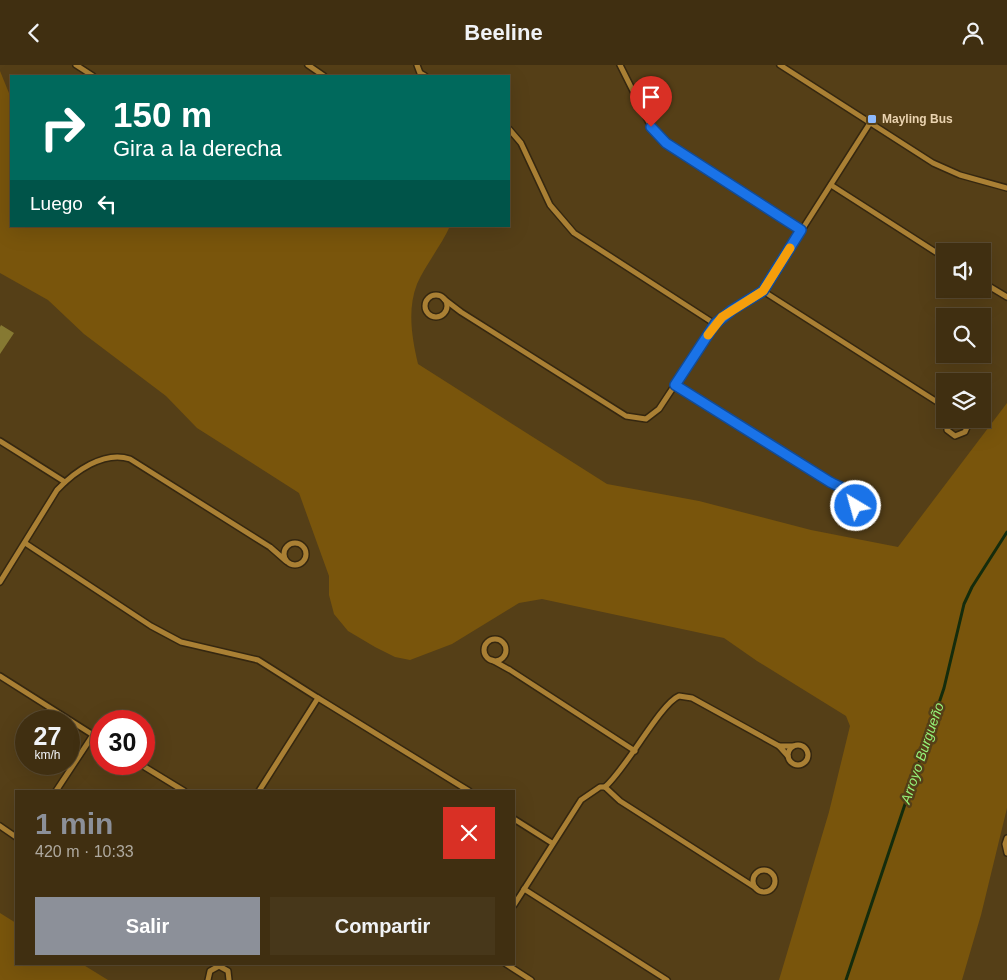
<!DOCTYPE html>
<html lang="es">
<head>
<meta charset="utf-8">
<style>
	body { margin:0; font-family:Helvetica,sans-serif; background:#47371a; color:#f1f3f6; height:100vh; display:flex; flex-direction:column; font-size:19px; white-space:nowrap }
	* { box-sizing:border-box; margin:0 }
	p { font-size:16px; color:#aea99f }
	.icon { flex:none; width:28px; height:28px; fill:none; stroke:currentColor; stroke-width:2; stroke-linecap:round; stroke-linejoin:round }
	.map { position:relative; flex:1; overflow:hidden }
	.panel { position:absolute; left:15px; top:725px; width:500px; height:175px; display:flex; flex-direction:column; background:#402f11; border-radius:0px; box-shadow:0 5px 20px #0002,0 0 0 1px #594a31 }
	.panel>* { flex:none }
	.banner { position:absolute; left:10px; top:10px; width:500px; height:152px; border-radius:0px; box-shadow:0 5px 20px #0002,0 0 0 1px #594a31; background:#00695c; color:#fff; overflow:hidden }
	.buttons { position:absolute; left:936px; top:178px; display:grid; gap:10px }
	.buttons a { display:grid; place-items:center; width:55px; height:55px; border-radius:0px; background:#402f11; box-shadow:0 5px 20px #0002,0 0 0 1px #594a31; font-size:25px }
	.speed { position:absolute; left:15px; top:645px; display:flex; gap:10px; font-size:25px; font-weight:700; text-align:center }
	.speed>* { display:grid; place-content:center; width:65px; height:65px; border-radius:50%; background:#402f11; box-shadow:0 5px 20px #0002,0 0 0 1px #594a31; line-height:1 }
	.speed small { font-size:12px; font-weight:400 }
	.speed .limit { border:8px solid #d22; background:#fff; color:#111 }
	.pin { position:absolute; display:grid; place-items:center; width:42px; height:42px; color:#fff; margin:-51px -21px; border-radius:50% 50% 50% 0; rotate:-45deg; box-shadow:0 0 5px #0007 }
	.pin .icon { rotate:45deg }
	.me { position:absolute; width:55px; margin:-28px; rotate:323deg; stroke-linejoin:round; filter:drop-shadow(0 0 4px #0008) }
	.turn { display:flex; align-items:center; gap:18px; height:105px; padding:0 20px; font-size:22px }
	.turn .icon { width:65px; height:65px; stroke-width:2.5 }
	.turn b { display:block; font-size:35px; line-height:42px }
	.then { display:flex; align-items:center; height:48px; padding:0 20px; background:#0003; gap:10px; font-size:19px }
	.round { display:grid; place-items:center; flex:none; width:52px; height:52px; border-radius:0px; background:#47371a }
	.summary { display:flex; align-items:center; justify-content:space-between; height:85px; padding:0 20px }
	h1 { font-size:30px; font-weight:600; line-height:38px; color:#8c9099 }
	.primary-button { display:flex; gap:10px; margin-top:auto; padding:10px 20px }
	.primary-button a { flex:1; height:58px; border-radius:0px; background:#8c9099; color:#fff; font-size:20px; font-weight:600; line-height:58px; text-align:center }
	.primary-button a+a { background:#47371a; color:#f1f3f6 }
	header { display:flex; justify-content:space-between; align-items:center; height:65px; padding:0 20px; background:#402f11; font-size:22px; font-weight:600 }
	.map>svg:first-child { display:block }
</style>
</head>
<body>
<header><svg class="icon" aria-label="back" viewBox="0 0 24 24"><path d="M15 5l-7 7 7 7"/></svg>Beeline<svg class="icon" aria-label="person" viewBox="0 0 24 24"><circle cx="12" cy="8" r="4"/><path d="M4 21q1-7 8-7t8 7"/></svg></header>
<div class="map">
<svg width="1007" height="915" viewBox="0 0 1007 915">
	<rect width="100%" height="100%" fill="#553f17"/>
	<g fill="#79550c">
		<path d="M0 6 11 33V161H450C441 181 426 199 417 219 407 245 412 273 418 299L607 419 699 436 811 465 898 482 1007 338V743L981 850 962 915H779L829 747 850 661 846 651 757 596 724 573 542 534 519 538 452 579 410 595 395 592 375 582 348 566 334 549 329 530V511L299 428 197 363 166 331 84 269 48 235 0 208Z"/>
		<polygon points="0,848 16,858 16,899 82,899 108,915 0,915"/>
	</g>
	<g fill="none" stroke-linecap="round" stroke-linejoin="round">
		<polyline stroke="#142c0c" stroke-width="3" points="846,915 944,623 964,539 972,522 1007,467"/>
	</g>
	<polygon fill="#867932" points="1,260 14,268 0,289 0,262"/>
	<g fill="none" stroke-linecap="round" stroke-linejoin="round">
		<defs>
			<g id="minor">
				<polyline points="76,0 93,11"/>
				<polyline points="308,0 324,11"/>
				<polyline points="417,0 420,8 425,11"/>
				<polyline points="620,0 651,62 659,72 801,165"/>
				<polyline points="780,0 933,98 960,110 1007,123"/>
				<polyline points="509,64 521,78 550,140 574,168 715,259"/>
				<polyline points="831,120 945,193"/>
				<polyline points="982,217 1007,232"/>
				<polyline points="763,226 945,342"/>
				<circle cx="436" cy="241" r="11"/>
				<polyline points="444,234 461,247 626,351 646,354 659,344 715,259 732,245 763,226 870,58"/>
				<polyline points="675,320 849,427"/>
				<polyline points="947,354 947,365 955,371 965,367 968,360 966,354"/>
				<polyline points="0,376 65,417"/>
				<circle cx="846" cy="437" r="11"/>
				<polyline points="25,478 151,561 181,577 258,595 318,633 259,726"/>
				<circle cx="295" cy="489" r="11"/>
				<path d="M0 517 57 425C74 407 104 385 130 394L270 482 286 496"/>
				<circle cx="495" cy="585" r="11"/>
				<polyline points="492,595 510,605 635,686"/>
				<polyline points="0,611 101,675"/>
				<polyline points="318,633 469,726"/>
				<circle cx="798" cy="690" r="10"/>
				<polyline points="788,691 779,681 793,681"/>
				<polyline points="140,699 184,726"/>
				<path d="M605 722C627 703 660 639 679 631L692 633 779 681"/>
				<polyline points="56,726 93,670"/>
				<polyline points="514,754 552,778"/>
				<polyline points="0,761 16,772"/>
				<polyline points="1007,773 1005,779 1007,788"/>
				<circle cx="764" cy="816" r="11"/>
				<polyline points="524,824 667,915"/>
				<polyline points="514,840 581,735 600,722 605,722 620,736 756,823"/>
				<polyline points="506,899 531,915"/>
				<polyline points="208,915 210,906 219,901 228,906 229,915"/>
			</g>
		</defs>
		<use href="#minor" stroke="#352710" stroke-width="8"/>
		<use href="#minor" stroke="#aa8034" stroke-width="5"/>
	</g>
	<g fill="none" stroke-linecap="round" stroke-linejoin="round">
		<defs>
			<path id="route" d="M651 62 666 78 801 165 763 226 732 245 715 259 675 320 830 417C841 423 858 427 856 441"/>
		</defs>
		<use href="#route" stroke="#114b97" stroke-width="12"/>
		<use href="#route" stroke="#1a73e8" stroke-width="9"/>
		<polyline stroke="#f59e0b" stroke-width="9" points="708,270 722,252 763,226 790,183"/>
	</g>
	<rect fill="#8db9fc" stroke="#553f17" stroke-width="2" x="867" y="49" width="10" height="10" rx="2.5"/>
	<g text-anchor="middle" dominant-baseline="central" stroke-width="5" stroke-linejoin="round" paint-order="stroke">
		<g font-size="12" font-weight="bold" fill="#ead3b0" stroke="#553f17" text-anchor="start">
			<text x="882" y="54">Mayling Bus</text>
		</g>
		<g font-size="14" font-style="italic" fill="#96f579" stroke="#553f17">
			<text transform="translate(922 688) rotate(-71)">Arroyo Burgueño</text>
		</g>
	</g>
</svg>
<div class="buttons">
<a><svg class="icon" aria-label="sound" viewBox="0 0 24 24"><path d="M4 9h4l5-4v14l-5-4H4zM17 9q2 3 0 6"/></svg></a>
<a><svg class="icon" aria-label="search" viewBox="0 0 24 24"><circle cx="10" cy="10" r="6"/><path d="M15 15l6 6"/></svg></a>
<a><svg class="icon" aria-label="layers" viewBox="0 0 24 24"><path d="M12 4l9 5-9 5-9-5zM3 14l9 5 9-5"/></svg></a>
</div>
<div class="speed"><div>27<small>km/h</small></div><div class="limit">30</div></div>
<div class="pin" style="left:651px;top:62px;background:#d93025"><svg class="icon" aria-label="arrive" viewBox="0 0 24 24"><path d="M6 21V4h12l-3 4 3 4H6"/></svg></div>
<svg class="me" style="left:856px;top:441px" viewBox="-20 -20 40 40"><circle r="17" fill="#1a73e8" stroke="#fff" stroke-width="3"/><path d="M0-11L8 9 0 5-8 9z" fill="#fff"/></svg>
<div class="banner">
<div class="turn"><svg class="icon" aria-label="right" viewBox="0 0 24 24"><path d="M7 20v-9h11M14 6l5 5-5 5"/></svg><div><b>150 m</b>Gira a la derecha</div></div>
<div class="then">Luego<svg class="icon" aria-label="left" viewBox="0 0 24 24"><path d="M17 20v-9H6M10 6l-5 5 5 5"/></svg></div>
</div>
<section class="panel">
<div class="summary"><div><h1>1 min</h1><p>420 m · 10:33</p></div><a class="round" style="background:#d93025;color:#fff"><svg class="icon" aria-label="close" viewBox="0 0 24 24"><path d="M6 6l12 12M18 6L6 18"/></svg></a></div>
<div class="primary-button"><a>Salir</a><a>Compartir</a></div>
</section>
</div>
</body>
</html>
